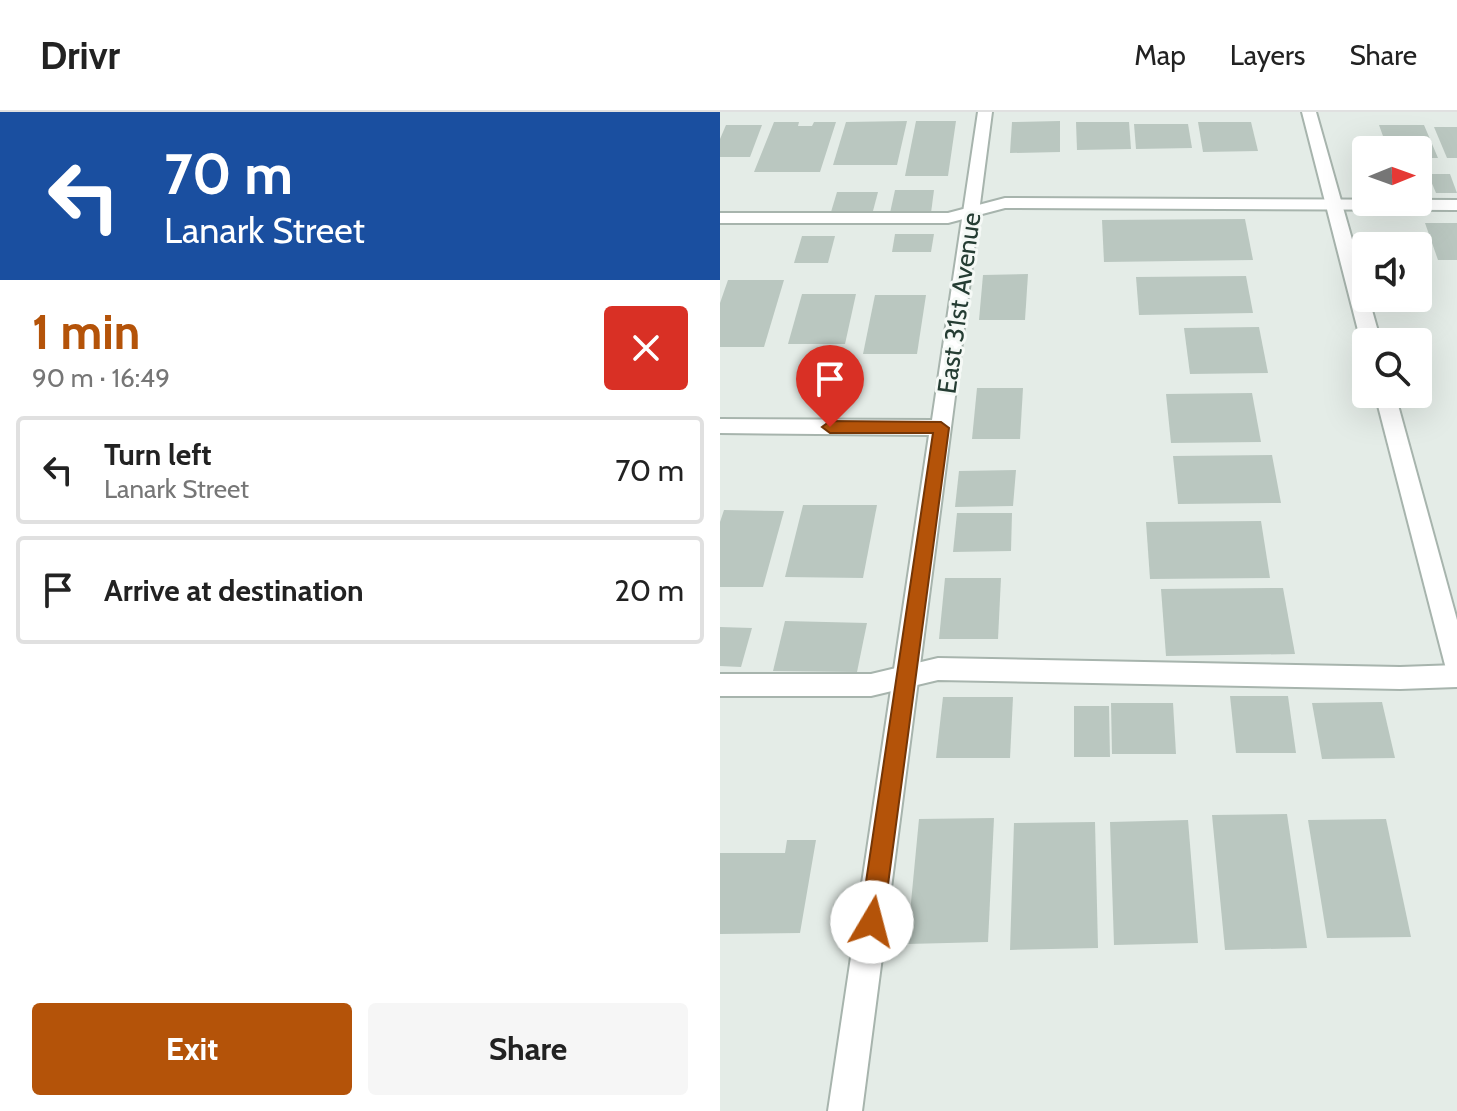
<!DOCTYPE html>
<html lang="en">
<head>
<meta charset="utf-8">
<style>
	body { margin:0; font-family:Cabin,sans-serif; background:#f6f6f6; color:#222; height:100vh; display:flex; flex-direction:column; font-size:30px; white-space:nowrap }
	* { box-sizing:border-box; margin:0 }
	p { font-size:26px; color:#767676 }
	.icon { flex:none; width:44px; height:44px; fill:none; stroke:currentColor; stroke-width:2; stroke-linecap:round; stroke-linejoin:round }
	.map { position:relative; flex:1; overflow:hidden }
	.details { display:flex; flex-direction:column; background:#fff; width:720px }
	.details>* { flex:none }
	.banner { background:#1a4fa0; color:#fff; overflow:hidden }
	.needle { width:52px; rotate:89deg }
	.tools { position:absolute; left:632px; top:24px; display:grid; gap:16px }
	.tools a { display:grid; place-items:center; width:80px; height:80px; border-radius:8px; background:#fff; box-shadow:0 8px 32px #0002; font-size:40px }
	.pin { position:absolute; display:grid; place-items:center; width:68px; height:68px; color:#fff; margin:-82px -34px; border-radius:50% 50% 50% 0; rotate:-45deg; box-shadow:0 0 8px #0007 }
	.pin .icon { rotate:45deg }
	.me { position:absolute; width:88px; margin:-44px; rotate:8deg; stroke-linejoin:round; filter:drop-shadow(0 0 6px #0008) }
	.turn { display:flex; align-items:center; gap:28px; height:168px; padding:0 32px; font-size:36px }
	.turn .icon { width:104px; height:104px; stroke-width:2.5 }
	.turn b { display:block; font-size:56px; line-height:68px }
	.round { display:grid; place-items:center; flex:none; width:84px; height:84px; border-radius:8px; background:#f6f6f6 }
	.head { display:flex; align-items:center; justify-content:space-between; height:136px; padding:0 32px }
	h1 { font-size:48px; font-weight:700; line-height:60px; color:#b45309 }
	.action { display:flex; gap:16px; margin-top:auto; padding:16px 32px }
	.action a { flex:1; height:92px; border-radius:8px; background:#b45309; color:#fff; font-size:32px; font-weight:700; line-height:92px; text-align:center }
	.action a+a { background:#f6f6f6; color:#222 }
	ul { padding:0; list-style:none }
	li { display:flex; align-items:center; gap:24px; height:108px; margin:0 16px 12px; padding:0 16px; border:4px solid #e0e0e0; border-radius:8px }
	li div { flex:1 }
	li b { display:block; font-size:30px }
	li em { font-style:normal }
	header { display:flex; align-items:center; gap:48px; box-sizing:border-box; height:112px; padding:0 40px; background:#fff; border-bottom:2px solid #e0e0e0 }
	header strong { font-size:38px }
	nav { display:flex; gap:44px; margin-inline-start:auto; font-size:28px }
	main { display:flex; flex:1; min-height:0 }
	.map>svg:first-child { display:block }
</style>
</head>
<body>
<header>
<strong>Drivr</strong>
<nav><a>Map</a><a>Layers</a><a>Share</a></nav>
</header>
<main>
<section class="details">
<div class="banner">
<div class="turn"><svg class="icon" aria-label="left" viewBox="0 0 24 24"><path d="M17 20v-9H6M10 6l-5 5 5 5"/></svg><div><b>70 m</b>Lanark Street</div></div>
</div>
<div class="head"><div><h1>1 min</h1><p>90 m · 16:49</p></div><a class="round" style="background:#d93025;color:#fff"><svg class="icon" aria-label="close" viewBox="0 0 24 24"><path d="M6 6l12 12M18 6L6 18"/></svg></a></div>
<ul>
<li><svg class="icon" aria-label="left" viewBox="0 0 24 24"><path d="M17 20v-9H6M10 6l-5 5 5 5"/></svg><div><b>Turn left</b><p>Lanark Street</p></div><em>70 m</em></li>
<li><svg class="icon" aria-label="arrive" viewBox="0 0 24 24"><path d="M6 21V4h12l-3 4 3 4H6"/></svg><div><b>Arrive at destination</b></div><em>20 m</em></li>
</ul>
<div class="action"><a>Exit</a><a>Share</a></div>
</section>
<div class="map">
<svg width="737" height="999" viewBox="0 0 737 999">
	<rect width="100%" height="100%" fill="#e4ece7"/>
	<g fill="#bac7c0">
		<polygon points="187,9 177,53 113,53 126,10"/>
		<polygon points="196,9 236,9 228,64 185,64"/>
		<polygon points="340,9 340,40 290,41 292,10"/>
		<polygon points="54,10 79,10 78,14 92,14 94,10 116,10 100,60 34,60"/>
		<polygon points="356,10 409,10 411,37 357,38"/>
		<polygon points="478,10 531,10 538,39 483,40"/>
		<polygon points="414,12 468,12 472,36 416,37"/>
		<polygon points="6,13 42,13 30,45 0,45 0,27"/>
		<polygon points="659,13 704,13 718,46 698,46 698,38 668,38"/>
		<polygon points="714,15 737,15 737,46 727,46"/>
		<polygon points="708,62 730,62 737,81 716,81"/>
		<polygon points="175,78 214,78 211,101 170,101"/>
		<polygon points="117,80 158,80 153,99 111,100"/>
		<polygon points="525,107 533,148 384,150 382,108"/>
		<polygon points="705,111 737,111 737,148 718,148"/>
		<polygon points="175,122 214,122 211,140 172,140"/>
		<polygon points="82,124 115,124 108,151 74,151"/>
		<polygon points="308,162 305,208 259,208 263,163"/>
		<polygon points="526,164 533,201 419,203 416,165"/>
		<polygon points="8,168 64,168 44,235 0,235 0,191"/>
		<polygon points="82,182 136,182 125,232 68,232"/>
		<polygon points="155,183 206,183 197,242 143,242"/>
		<polygon points="539,215 548,261 470,262 464,216"/>
		<polygon points="257,276 303,276 300,327 252,327"/>
		<polygon points="532,281 541,330 451,331 446,282"/>
		<polygon points="552,343 561,391 458,392 453,344"/>
		<polygon points="296,358 293,394 235,395 239,359"/>
		<polygon points="83,393 157,393 143,466 65,465"/>
		<polygon points="4,398 64,399 43,475 0,475 0,410"/>
		<polygon points="237,401 292,401 291,439 233,440"/>
		<polygon points="541,409 550,466 430,467 426,410"/>
		<polygon points="225,466 281,466 278,527 219,527"/>
		<polygon points="563,476 575,542 446,544 441,477"/>
		<polygon points="65,509 147,511 137,560 53,559"/>
		<polygon points="0,515 32,516 21,555 0,554"/>
		<polygon points="510,584 568,584 576,641 516,641"/>
		<polygon points="223,585 293,585 290,646 216,646"/>
		<polygon points="662,590 675,646 602,647 592,591"/>
		<polygon points="391,591 453,591 456,642 392,642"/>
		<polygon points="354,594 389,594 390,645 354,645"/>
		<polygon points="567,702 587,836 505,838 492,703"/>
		<polygon points="274,706 268,830 187,832 199,707"/>
		<polygon points="666,707 691,825 607,826 588,708"/>
		<polygon points="468,708 478,831 394,833 390,710"/>
		<polygon points="375,710 378,836 290,838 294,711"/>
		<polygon points="67,728 96,728 80,821 0,822 0,741 65,741"/>
	</g>
	<g fill="none" stroke-linecap="round" stroke-linejoin="round">
		<defs>
			<g id="lane">
				<polygon points="285,86 737,88 737,98 285,96 228,111 0,111 0,101 228,101"/>
				<polygon points="218,546 680,555 737,553 737,575 680,577 218,568 151,584 0,584 0,562 151,562"/>
			</g>
			<g id="street">
				<polygon points="258,0 272,0 142,999 108,999 209,323 0,321 0,307 212,308"/>
				<polygon points="582,0 596,0 661,230 646,230 646,235 641,230"/>
				<polygon points="655,282 675,282 737,508 737,564 728,561 725,553"/>
			</g>
		</defs>
		<use href="#lane" stroke="#a7b4ad" stroke-width="4"/>
		<use href="#street" stroke="#a7b4ad" stroke-width="4"/>
		<use href="#lane" fill="#fff" fill-rule="evenodd"/>
		<use href="#street" fill="#fff" fill-rule="evenodd"/>
	</g>
	<polygon fill="#b45309" stroke="#753606" stroke-width="2" points="110,309 221,310 229,316 163,810 160,818 152,821 144,818 140,810 213,321 110,321 102,315"/>
	<g text-anchor="middle" dominant-baseline="central" stroke-width="6" stroke-linejoin="round" paint-order="stroke">
		<g font-size="26" fill="#253d33" stroke="#f5f9f6">
			<text transform="translate(239 191) rotate(-82)">East 31st Avenue</text>
		</g>
	</g>
</svg>
<div class="tools">
<a><svg class="needle" viewBox="-14 -14 28 28"><path d="M0-13l5 13h-10z" fill="#e53935"/><path d="M0 13l5-13h-10z" fill="#767676"/></svg></a>
<a><svg class="icon" aria-label="sound" viewBox="0 0 24 24"><path d="M4 9h4l5-4v14l-5-4H4zM17 9q2 3 0 6"/></svg></a>
<a><svg class="icon" aria-label="search" viewBox="0 0 24 24"><circle cx="10" cy="10" r="6"/><path d="M15 15l6 6"/></svg></a>
</div>
<div class="pin" style="left:110px;top:315px;background:#d93025"><svg class="icon" aria-label="arrive" viewBox="0 0 24 24"><path d="M6 21V4h12l-3 4 3 4H6"/></svg></div>
<svg class="me" style="left:152px;top:810px" viewBox="-20 -20 40 40"><circle r="19" fill="#fff"/><path d="M0-13L10 11 0 6-10 11z" fill="#b45309"/></svg>
</div>
</main>
</body>
</html>
